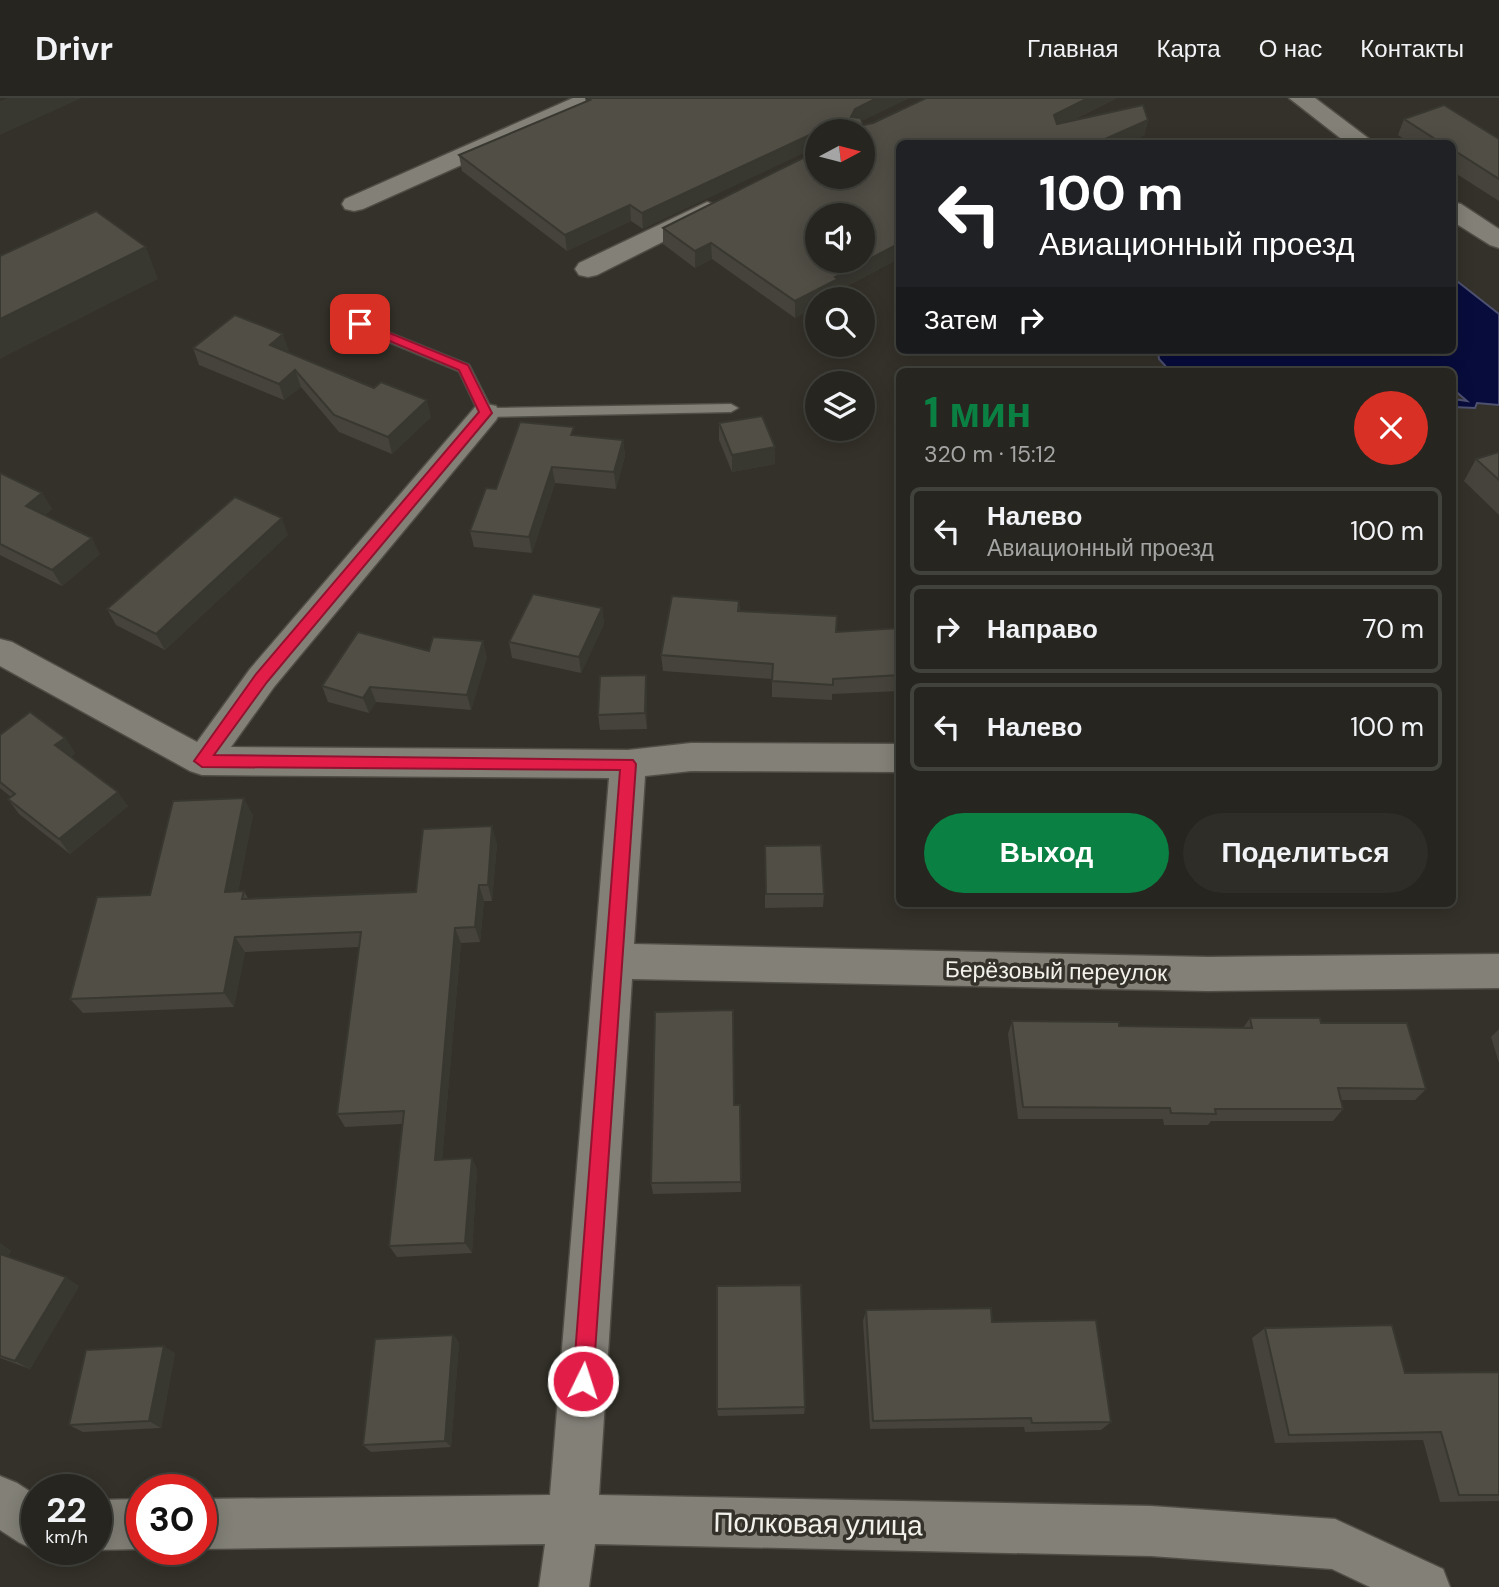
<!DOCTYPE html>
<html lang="ru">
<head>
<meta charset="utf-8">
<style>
	body { margin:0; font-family:"DM Sans",sans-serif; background:#2e2d28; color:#f1f3f6; height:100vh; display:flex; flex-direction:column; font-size:26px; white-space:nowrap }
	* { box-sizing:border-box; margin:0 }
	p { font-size:23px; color:#a4a5a4 }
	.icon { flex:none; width:38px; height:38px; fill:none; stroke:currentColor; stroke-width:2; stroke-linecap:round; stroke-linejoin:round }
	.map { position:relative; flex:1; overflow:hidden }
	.side { position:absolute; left:896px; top:270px; width:560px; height:539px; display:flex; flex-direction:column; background:#26251f; border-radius:10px; box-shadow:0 4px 18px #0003,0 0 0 2px #42423d }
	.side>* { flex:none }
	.banner { position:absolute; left:896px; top:42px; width:560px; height:214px; border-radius:10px; box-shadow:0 4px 18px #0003,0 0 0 2px #42423d; background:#202124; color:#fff; overflow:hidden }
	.needle { width:46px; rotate:83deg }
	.controls { position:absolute; left:805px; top:21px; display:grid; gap:14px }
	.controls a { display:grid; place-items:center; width:70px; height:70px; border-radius:50%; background:#26251f; box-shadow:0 4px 18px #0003,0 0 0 2px #42423d; font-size:35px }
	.speed { position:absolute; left:21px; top:1376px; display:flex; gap:14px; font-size:35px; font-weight:700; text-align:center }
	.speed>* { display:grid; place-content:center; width:91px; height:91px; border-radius:50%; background:#26251f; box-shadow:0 4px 18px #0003,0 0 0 2px #42423d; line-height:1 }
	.speed small { font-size:18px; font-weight:400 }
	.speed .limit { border:10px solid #d22; background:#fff; color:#111 }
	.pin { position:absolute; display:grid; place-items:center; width:60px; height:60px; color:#fff; margin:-30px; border-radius:14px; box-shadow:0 4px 10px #0006 }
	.me { position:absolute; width:77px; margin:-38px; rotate:4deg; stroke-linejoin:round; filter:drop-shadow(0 0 5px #0008) }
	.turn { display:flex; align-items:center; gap:24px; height:147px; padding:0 28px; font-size:32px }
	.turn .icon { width:91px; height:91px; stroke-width:2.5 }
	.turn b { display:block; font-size:49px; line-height:60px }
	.then { display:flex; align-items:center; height:66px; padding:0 28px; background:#0003; gap:14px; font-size:26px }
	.round { display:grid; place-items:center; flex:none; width:74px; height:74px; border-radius:37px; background:#2e2d28 }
	.summary { display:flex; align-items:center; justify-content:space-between; height:119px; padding:0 28px }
	h1 { font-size:42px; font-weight:700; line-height:52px; color:#0b8043 }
	.action { display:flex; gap:14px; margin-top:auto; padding:14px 28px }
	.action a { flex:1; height:80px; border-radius:42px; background:#0b8043; color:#fff; font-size:28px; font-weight:700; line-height:80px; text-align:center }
	.action a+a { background:#2e2d28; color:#f1f3f6 }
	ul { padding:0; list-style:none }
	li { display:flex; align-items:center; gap:21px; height:88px; margin:0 14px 10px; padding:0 14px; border:4px solid #42423d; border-radius:10px }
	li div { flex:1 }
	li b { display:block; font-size:26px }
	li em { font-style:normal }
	header { display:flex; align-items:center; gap:42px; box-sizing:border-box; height:98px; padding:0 35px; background:#26251f; border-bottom:2px solid #42423d }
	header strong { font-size:33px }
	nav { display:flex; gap:38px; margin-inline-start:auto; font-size:24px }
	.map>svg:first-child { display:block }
</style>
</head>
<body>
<header>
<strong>Drivr</strong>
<nav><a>Главная</a><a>Карта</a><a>О нас</a><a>Контакты</a></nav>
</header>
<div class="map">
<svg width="1499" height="1489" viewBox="0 0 1499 1489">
	<rect width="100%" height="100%" fill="#333129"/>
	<polygon fill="#070c3c" stroke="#4e5170" stroke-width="2" points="1453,180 1499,216 1499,307 1477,305 1475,310 1453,309 1453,301 1467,303 1453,291 1452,273 1170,273 1159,261 1158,252 1197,255 1203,252 1452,252"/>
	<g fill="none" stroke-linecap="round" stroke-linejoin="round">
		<defs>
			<polygon id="service" points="360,223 469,267 491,310 731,306 738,310 731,314 486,319 479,315 459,273 355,230 355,224"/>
			<g id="minor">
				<polygon points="573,0 603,0 600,5 363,111 354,113 345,111 342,106 345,101"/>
				<polygon points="1289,0 1315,0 1376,46 1348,46"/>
				<polygon points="707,104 716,107 720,112 716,117 597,177 588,179 579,177 575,171 579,165"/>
				<polygon points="1452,104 1461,106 1499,131 1499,150 1490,147 1452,123"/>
				<polygon points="486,306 496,308 500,315 496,322 274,589 231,649 628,652 691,645 900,646 900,674 691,673 645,678 634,846 1208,859 1499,856 1499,890 1208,893 632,881 599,1397 1151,1408 1335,1421 1443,1471 1450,1489 1370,1489 1332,1471 1151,1458 595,1446 589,1489 539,1489 545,1446 201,1451 201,1401 550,1397 609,680 202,677 190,673 0,568 0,541 12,544 197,644 250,571 476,308"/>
				<polygon points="0,1378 17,1385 37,1398 37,1451 42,1451 37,1453 20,1445 0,1432"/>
				<polygon points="142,1401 142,1451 96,1452 94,1451 96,1451 96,1402"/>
			</g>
		</defs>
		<use href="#service" stroke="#4f4d45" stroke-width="3"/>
		<use href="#minor" stroke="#4f4d45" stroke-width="3"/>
		<use href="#service" fill="#828077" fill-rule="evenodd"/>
		<use href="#minor" fill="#828077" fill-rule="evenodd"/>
	</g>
	<g fill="#45433b">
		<polygon points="585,0 862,23 863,27 873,25 926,0 1117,0 1071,23 1148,22 1144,38 900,46 900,160 838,193 837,197 817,201 817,208 795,220 712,161 695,170 663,146 663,130 863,79 817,33 643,131 631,123 567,153 462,73 459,57 586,4"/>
		<polygon points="1404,21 1499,41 1499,103 1452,73 1452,46 1411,46 1398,37"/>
		<polygon points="193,250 289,253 287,254 431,319 392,356 339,334 301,289 284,302 199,267"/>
		<polygon points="719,325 775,366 732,374 719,342"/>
		<polygon points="575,337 623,342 625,358 616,391 555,385 532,455 474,449 470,433 496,391"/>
		<polygon points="1499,354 1499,417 1464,383 1476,361"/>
		<polygon points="0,375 42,395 52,411 45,417 100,456 62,488 0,457"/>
		<polygon points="288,437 165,552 116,527 107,511"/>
		<polygon points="739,503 740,513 836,534 900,530 900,593 832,596 832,602 772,599 772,581 663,573 661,557"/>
		<polygon points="602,510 604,526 581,575 512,560 509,544"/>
		<polygon points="429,553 487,559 471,612 376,604 369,615 328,604 322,588"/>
		<polygon points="647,593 647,631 600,632 598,617"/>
		<polygon points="0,637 65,640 75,655 71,659 128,708 70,756 19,716 8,701 11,699 0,690"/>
		<polygon points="253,717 238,794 244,793 248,800 416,794 497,745 492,803 484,803 480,844 461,845 442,1062 472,1060 477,1072 472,1155 397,1159 389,1148 402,1026 345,1029 337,1016 359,849 245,854 234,909 83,915 70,901 150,797"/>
		<polygon points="765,748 824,796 823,809 765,810"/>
		<polygon points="1250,920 1321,925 1426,991 1415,1002 1341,1002 1343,1011 1333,1023 1211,1023 1208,1027 1164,1027 1163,1021 1018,1021 1008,936 1012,923 1119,928 1243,930"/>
		<polygon points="1499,931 1499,965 1491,939"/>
		<polygon points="734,1007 740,1007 741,1094 653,1096 651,1085"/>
		<polygon points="0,1145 11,1153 8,1158 79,1188 30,1271 0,1260"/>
		<polygon points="866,1212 992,1224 1111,1324 1101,1332 1025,1334 1024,1329 870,1331 863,1223"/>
		<polygon points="1265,1230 1405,1275 1499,1274 1499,1403 1440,1404 1423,1342 1275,1345 1252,1240"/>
		<polygon points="453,1237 459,1245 451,1349 371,1354 363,1347"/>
		<polygon points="175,1255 161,1330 83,1334 69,1327"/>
		<polygon points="805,1309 804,1316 718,1318 717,1311"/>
	</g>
	<g fill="#383730">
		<polygon points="7,0 82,0 0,37 0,3"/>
		<polygon points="877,0 910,0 854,27 851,19 855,11"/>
		<polygon points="1088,0 1117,0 1051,33 1054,17"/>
		<polygon points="1148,22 1144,38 1127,46 1094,46"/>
		<polygon points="817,33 817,49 643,131 642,115"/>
		<polygon points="630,107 631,123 567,153 565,137"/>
		<polygon points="711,145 712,161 695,170 695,153"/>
		<polygon points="900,145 900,160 838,193 837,197 829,201 817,201 817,208 795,220 795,203 835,179"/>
		<polygon points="146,149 158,181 0,261 0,221"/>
		<polygon points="283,236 289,253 275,264 270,247"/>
		<polygon points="295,272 301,289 284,302 279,286"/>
		<polygon points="427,302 431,319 392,356 388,339"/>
		<polygon points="623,342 625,358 616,391 614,374"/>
		<polygon points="775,349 775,366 732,374 732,357"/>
		<polygon points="552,369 555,385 532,455 529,439"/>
		<polygon points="42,395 52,411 35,425 26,408"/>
		<polygon points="282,420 288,437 165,552 156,536"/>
		<polygon points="92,440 100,456 62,488 52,472"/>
		<polygon points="602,510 604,526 581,575 579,559"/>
		<polygon points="483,543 487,559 471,612 467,597"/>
		<polygon points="646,577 647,593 647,631 645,615"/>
		<polygon points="370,589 376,604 369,615 363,600"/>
		<polygon points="65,640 75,655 66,662 55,647"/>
		<polygon points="118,694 128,708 70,756 59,741"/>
		<polygon points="244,700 253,717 235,810 225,794"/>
		<polygon points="492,728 497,745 492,803 488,787"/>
		<polygon points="479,787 484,803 480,844 475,829"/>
		<polygon points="455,830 461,845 441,1074 435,1062"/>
		<polygon points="235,839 245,854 234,909 224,895"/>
		<polygon points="472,1060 477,1072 472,1155 465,1145"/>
		<polygon points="0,1145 11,1153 5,1162 0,1158"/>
		<polygon points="66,1179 79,1188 30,1271 15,1263"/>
		<polygon points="453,1237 459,1245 451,1349 445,1343"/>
		<polygon points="164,1248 175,1255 161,1330 149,1323"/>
	</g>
	<g fill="#504e45" stroke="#383730" stroke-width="2" fill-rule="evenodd">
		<path d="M586 0H877L855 11 851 19 861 20 863 27 873 25 926 0H1088L1054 17 1057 26 1143 7 1148 22 1094 46H900V145L835 179 838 181 795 203 711 145 695 153 663 130 817 53V79H863V33H820V32L642 115 630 107 565 137 459 57 590 2ZM817 117H863V163H817Z"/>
		<polygon points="1444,7 1499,41 1499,81 1452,51 1452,46 1443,46 1404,21"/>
		<polygon points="96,113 146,149 0,221 0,158"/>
		<polygon points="235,217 283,236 270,247 374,290 381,284 427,302 388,339 334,317 295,272 279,286 193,250"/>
		<polygon points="762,318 775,349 732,357 719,325"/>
		<polygon points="520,324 574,329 571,337 623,342 614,374 552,369 529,439 470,433 486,390 496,391"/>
		<polygon points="1499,354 1499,382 1476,361"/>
		<polygon points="0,375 42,395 26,408 92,440 52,472 0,446"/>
		<polygon points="235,399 282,420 156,536 107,511"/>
		<polygon points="533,496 602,510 579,559 509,544"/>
		<polygon points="672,498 739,503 738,513 837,518 836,534 900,530 900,577 833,581 833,587 772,583 773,566 661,557"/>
		<polygon points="358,534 429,553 433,539 483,543 467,597 370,589 363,600 322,588"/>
		<polygon points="646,577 645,615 598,617 600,578"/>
		<polygon points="30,614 65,640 55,647 118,694 59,741 8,701 15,696 0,684 0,637"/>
		<polygon points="244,700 225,794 244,793 242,801 416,794 423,731 492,728 488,787 479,787 475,829 455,830 435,1062 472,1060 465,1145 389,1148 404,1013 337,1016 361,834 235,839 224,895 70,901 97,799 150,797 173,703"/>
		<polygon points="821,747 824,796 766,796 765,748"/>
		<polygon points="733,912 734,1007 740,1007 741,1084 651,1085 655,914"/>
		<polygon points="1250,920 1320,920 1321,925 1407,925 1426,991 1338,990 1343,1011 1215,1011 1216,1016 1171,1015 1170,1010 1023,1009 1012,923 1119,924 1119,928 1252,930"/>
		<polygon points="0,1156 66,1179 15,1263 0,1258"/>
		<polygon points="801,1187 805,1309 717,1311 717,1188"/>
		<polygon points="991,1210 992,1224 1096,1222 1111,1324 1032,1325 1031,1320 873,1323 866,1212"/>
		<polygon points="1392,1227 1405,1275 1499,1274 1499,1397 1459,1397 1441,1334 1289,1337 1265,1230"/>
		<polygon points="453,1237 445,1343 363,1347 375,1241"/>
		<polygon points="164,1248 149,1323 69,1327 86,1252"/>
	</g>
	<polygon fill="#e11d48" stroke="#92132f" stroke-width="2" points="360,223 468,267 492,315 267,584 214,657 633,662 636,666 593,1283 590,1290 583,1293 576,1290 573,1283 620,672 202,669 194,663 256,576 479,314 459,272 356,229 356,224"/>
	<g text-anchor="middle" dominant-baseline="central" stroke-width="7" stroke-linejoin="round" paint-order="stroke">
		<g font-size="23" fill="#f2f1eb" stroke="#333129">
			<text transform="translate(1056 873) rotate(1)">Берёзовый переулок</text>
		</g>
		<g font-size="28" fill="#f2f1eb" stroke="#333129">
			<text transform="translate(818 1426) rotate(1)">Полковая улица</text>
		</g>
	</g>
</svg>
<div class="controls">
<a><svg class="needle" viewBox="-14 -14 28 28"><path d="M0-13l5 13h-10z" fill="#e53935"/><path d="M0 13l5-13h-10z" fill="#a4a5a4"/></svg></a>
<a><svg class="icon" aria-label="sound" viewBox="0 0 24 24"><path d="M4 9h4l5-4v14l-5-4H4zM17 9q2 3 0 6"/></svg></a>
<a><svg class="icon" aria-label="search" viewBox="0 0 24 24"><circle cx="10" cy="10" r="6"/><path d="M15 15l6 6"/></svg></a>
<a><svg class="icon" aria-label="layers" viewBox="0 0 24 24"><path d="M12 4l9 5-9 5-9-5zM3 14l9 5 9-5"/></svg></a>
</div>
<div class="speed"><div>22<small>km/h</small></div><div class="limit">30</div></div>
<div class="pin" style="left:360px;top:226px;background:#d93025"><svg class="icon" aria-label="arrive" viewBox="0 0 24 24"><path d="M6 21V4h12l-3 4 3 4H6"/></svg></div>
<svg class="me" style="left:583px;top:1283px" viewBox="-20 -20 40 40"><circle r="17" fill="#e11d48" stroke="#fff" stroke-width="3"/><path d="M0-11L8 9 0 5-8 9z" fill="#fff"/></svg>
<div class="banner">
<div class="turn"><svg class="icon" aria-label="left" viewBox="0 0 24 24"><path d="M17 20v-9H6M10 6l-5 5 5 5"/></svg><div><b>100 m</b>Авиационный проезд</div></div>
<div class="then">Затем<svg class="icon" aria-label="right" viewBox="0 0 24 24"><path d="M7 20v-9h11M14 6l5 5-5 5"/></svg></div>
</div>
<section class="side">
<div class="summary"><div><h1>1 мин</h1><p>320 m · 15:12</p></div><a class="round" style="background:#d93025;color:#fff"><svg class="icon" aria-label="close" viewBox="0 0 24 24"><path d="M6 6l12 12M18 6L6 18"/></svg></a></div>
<ul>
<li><svg class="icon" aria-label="left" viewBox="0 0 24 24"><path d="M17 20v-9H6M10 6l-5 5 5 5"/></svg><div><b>Налево</b><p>Авиационный проезд</p></div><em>100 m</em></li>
<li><svg class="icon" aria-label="right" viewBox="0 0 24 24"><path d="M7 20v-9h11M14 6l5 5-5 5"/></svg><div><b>Направо</b></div><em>70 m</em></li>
<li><svg class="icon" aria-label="left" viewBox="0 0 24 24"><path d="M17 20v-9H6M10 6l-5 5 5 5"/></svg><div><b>Налево</b></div><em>100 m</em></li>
</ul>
<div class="action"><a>Выход</a><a>Поделиться</a></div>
</section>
</div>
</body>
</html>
